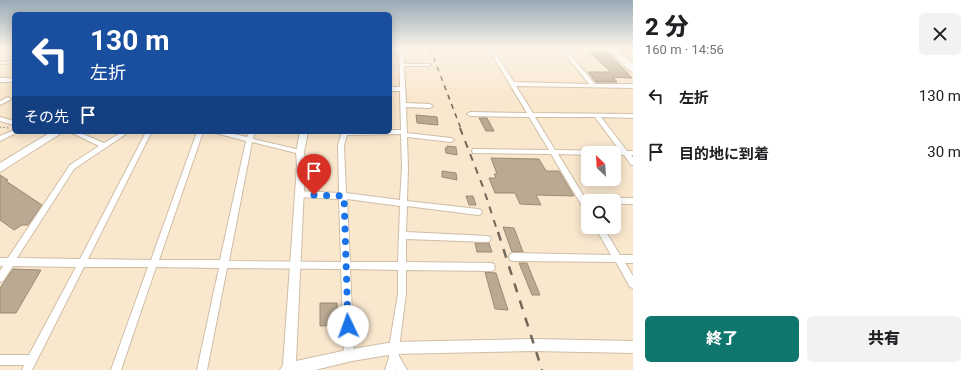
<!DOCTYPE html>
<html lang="ja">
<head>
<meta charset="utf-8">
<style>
	body { margin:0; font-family:Roboto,"Noto Sans JP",sans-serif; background:#f2f2f2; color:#202124; height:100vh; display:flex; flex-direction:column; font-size:15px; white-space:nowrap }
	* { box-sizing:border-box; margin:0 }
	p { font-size:13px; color:#757577 }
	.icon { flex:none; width:22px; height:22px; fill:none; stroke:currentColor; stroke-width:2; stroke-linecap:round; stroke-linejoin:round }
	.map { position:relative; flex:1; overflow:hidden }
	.drawer { display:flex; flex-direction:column; background:#fff; width:340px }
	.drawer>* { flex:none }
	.guide { position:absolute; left:12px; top:12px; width:380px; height:122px; border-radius:6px; box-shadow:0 2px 10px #0003; background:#1a4fa0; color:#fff; overflow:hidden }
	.needle { width:26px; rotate:335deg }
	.fabs { position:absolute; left:581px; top:146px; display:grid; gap:8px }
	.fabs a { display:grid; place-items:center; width:40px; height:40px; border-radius:6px; background:#fff; box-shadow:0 2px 10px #0003; font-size:20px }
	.pin { position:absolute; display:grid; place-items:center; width:34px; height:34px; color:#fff; margin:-41px -17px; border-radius:50% 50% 50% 0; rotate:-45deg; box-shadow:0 0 4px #0007 }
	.pin .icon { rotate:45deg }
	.me { position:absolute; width:44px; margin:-22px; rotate:357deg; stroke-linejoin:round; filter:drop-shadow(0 0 3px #0008) }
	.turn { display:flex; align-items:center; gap:14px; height:84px; padding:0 12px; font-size:18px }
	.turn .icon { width:52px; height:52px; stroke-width:2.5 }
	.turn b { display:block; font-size:28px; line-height:34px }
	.then { display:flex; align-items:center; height:38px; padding:0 12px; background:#0003; gap:8px; font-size:15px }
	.round { display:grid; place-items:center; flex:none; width:42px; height:42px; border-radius:6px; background:#f2f2f2 }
	.summary { display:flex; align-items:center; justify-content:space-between; height:68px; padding:0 12px }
	h1 { font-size:24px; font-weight:800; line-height:30px }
	.action { display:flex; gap:8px; margin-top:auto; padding:8px 12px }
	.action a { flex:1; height:46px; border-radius:6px; background:#0f766e; color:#fff; font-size:16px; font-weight:800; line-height:46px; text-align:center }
	.action a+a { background:#f2f2f2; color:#202124 }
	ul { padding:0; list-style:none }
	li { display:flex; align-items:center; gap:12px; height:56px; padding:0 12px }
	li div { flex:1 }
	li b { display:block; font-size:15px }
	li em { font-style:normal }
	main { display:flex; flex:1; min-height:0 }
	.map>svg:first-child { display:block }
</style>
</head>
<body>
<main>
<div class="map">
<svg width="633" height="370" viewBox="0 0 633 370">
	<rect width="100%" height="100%" fill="#f9e7ce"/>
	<g fill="#bbaa93" stroke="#9c8c75">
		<polygon points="589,52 608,52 632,78 613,77 617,82 596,82 588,72 611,72"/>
		<polygon points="416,115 437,117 438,125 417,123"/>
		<polygon points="479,118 487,118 494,131 486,131"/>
		<polygon points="447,146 456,147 457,155 446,153 445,148 448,148"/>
		<polygon points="491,158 539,159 546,171 559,171 574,196 536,195 541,205 520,204 515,193 495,193 489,178 496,178 494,174 497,174"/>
		<polygon points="442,171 456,173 457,180 442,177"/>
		<polygon points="0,175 8,180 6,181 42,205 28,225 22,225 14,230 0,220"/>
		<polygon points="466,196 473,196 476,205 469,205"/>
		<polygon points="503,227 514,228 523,252 512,252"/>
		<polygon points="475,243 489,243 492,252 477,252"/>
		<polygon points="519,263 527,263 540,295 532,295"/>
		<polygon points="13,269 41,270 16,313 0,313 0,288"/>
		<polygon points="485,272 496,273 508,310 495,309"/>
		<polygon points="320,303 337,303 338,325 320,326"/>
	</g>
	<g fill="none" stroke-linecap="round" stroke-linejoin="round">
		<defs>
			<g id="minor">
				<path d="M399 48H403L404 64H429L431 65 429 66H404L406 103 430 104 433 106 430 108 406 107 407 133 451 138 454 140 451 142 407 137 408 168 407 201 478 209 481 210 482 212 481 214 478 215 407 206 406 232 487 236 490 237 491 239 490 241 487 242 406 239V262L491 263 494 264 495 267 494 270 491 271 406 270V294L399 348V356L407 370H396L395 369V370H385L389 357V348L398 294V270L350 269 354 356 353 360 349 361 345 360 344 356 341 269 227 268 207 370H197L219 268 156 267 121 370H111L148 267H84L32 370H22L24 365H0V355H29L76 267 13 266 3 281 0 282V271L3 266H0V258H8L70 165 99 146 70 132H78L104 143 122 132H129L74 169 17 258 80 259 145 134 147 132H154L150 135 88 259 151 260 197 132H203L159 260H220L246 141 215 133 214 132H225L247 137 249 132H255L253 139 300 150 303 152 300 154 252 142 229 261 341 262 339 199 299 197 296 196 295 194 296 192 299 191 339 193 338 145 342 132H390V130H401L400 91H390V87H400L399 52H390V50H399ZM401 134 402 168 400 200 346 193 344 145 347 135ZM347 199 400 206 398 262H350Z"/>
				<path d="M488 48H492L514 82 589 84 560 48H565L595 84H633V88L516 86 533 113 633 114V118L601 117 627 151H633V155H631L633 158V165H631L624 155H614V153H588V155L558 154 588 203V212L585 211 551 154 473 153 472 151 473 149H475L549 150 529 117 470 116 467 114 470 112 527 113ZM535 117H595L620 151 555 150Z"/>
				<polygon points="14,61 14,63 0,64 0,62"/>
				<rect x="0" y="78" width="14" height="4"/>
				<polygon points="8,97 11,99 10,100 0,105 0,101"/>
				<polygon points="0,117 14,121 14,125 0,121"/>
				<polygon points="14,130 14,132 17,132 16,133 0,141 0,136"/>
				<polygon points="614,198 633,198 633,204 614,204 614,201 610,201 611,199"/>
				<polygon points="595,227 603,227 620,255 633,255 633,263 625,263 633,276 633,288 630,287 616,262 513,261 510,260 509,257 510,254 513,253 611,255"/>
			</g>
			<polygon id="tertiary" points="300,132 308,132 304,152 305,166 296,361 352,349 394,342 534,339 633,341 633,353 534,351 394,354 352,361 315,370 280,370 283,365 297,166 296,152"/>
			<polygon id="primary" points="51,132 63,132 0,172 0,163"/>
			<polygon id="trunk" points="607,48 616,48 633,64 633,72 630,71"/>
		</defs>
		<use href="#minor" stroke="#cfbea6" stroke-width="2"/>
		<use href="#tertiary" stroke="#cfbea6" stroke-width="2"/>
		<use href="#primary" stroke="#cfbea6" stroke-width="2"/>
		<use href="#trunk" stroke="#cfbea6" stroke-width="2"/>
		<polyline stroke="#978b78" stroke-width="1" stroke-dasharray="1.5 2" stroke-linecap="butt" points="0,127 9,128"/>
		<use href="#minor" fill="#fff" fill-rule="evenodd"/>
		<use href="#tertiary" fill="#fff" fill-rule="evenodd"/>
		<use href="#primary" fill="#fff" fill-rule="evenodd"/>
		<use href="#trunk" fill="#fff" fill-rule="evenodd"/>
		<polyline stroke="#726758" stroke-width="1.5" stroke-dasharray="5 5" stroke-linecap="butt" points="430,48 461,129"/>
		<polyline stroke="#726758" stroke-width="2" stroke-dasharray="7 7" stroke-linecap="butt" points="460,128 483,187 498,233"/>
		<polyline stroke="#726758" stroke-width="2.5" stroke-dasharray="9 9" stroke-linecap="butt" points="498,232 542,370"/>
	</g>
	<linearGradient id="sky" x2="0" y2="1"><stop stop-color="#96aab6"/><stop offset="0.48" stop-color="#fcf4e9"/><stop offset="1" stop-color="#fcf4e9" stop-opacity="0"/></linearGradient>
	<rect width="633" height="100" fill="url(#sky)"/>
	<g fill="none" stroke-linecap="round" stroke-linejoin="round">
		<polyline stroke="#1a73e8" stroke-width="7" stroke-dasharray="0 12.6" points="314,195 344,196 348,326"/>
	</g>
</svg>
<div class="fabs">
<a><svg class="needle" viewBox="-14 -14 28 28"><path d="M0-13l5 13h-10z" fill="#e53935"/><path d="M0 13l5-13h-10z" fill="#757577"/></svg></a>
<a><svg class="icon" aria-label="search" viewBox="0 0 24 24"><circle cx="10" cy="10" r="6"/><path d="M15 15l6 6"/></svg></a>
</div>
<div class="pin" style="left:314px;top:195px;background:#d93025"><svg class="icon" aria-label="arrive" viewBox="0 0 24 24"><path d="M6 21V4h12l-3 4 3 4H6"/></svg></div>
<svg class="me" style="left:348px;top:326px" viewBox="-20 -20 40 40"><circle r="19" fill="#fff"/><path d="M0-13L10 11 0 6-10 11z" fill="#1a73e8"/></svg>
<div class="guide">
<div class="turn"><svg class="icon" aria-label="left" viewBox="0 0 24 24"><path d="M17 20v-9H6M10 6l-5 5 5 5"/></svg><div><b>130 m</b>左折</div></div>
<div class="then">その先<svg class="icon" aria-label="arrive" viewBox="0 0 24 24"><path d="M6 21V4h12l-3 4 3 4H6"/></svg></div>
</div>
</div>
<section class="drawer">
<div class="summary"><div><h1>2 分</h1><p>160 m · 14:56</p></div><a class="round"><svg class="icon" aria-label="close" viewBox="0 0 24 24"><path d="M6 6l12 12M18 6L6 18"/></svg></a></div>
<ul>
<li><svg class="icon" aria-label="left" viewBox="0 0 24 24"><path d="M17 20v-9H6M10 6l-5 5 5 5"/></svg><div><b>左折</b></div><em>130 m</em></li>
<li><svg class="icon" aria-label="arrive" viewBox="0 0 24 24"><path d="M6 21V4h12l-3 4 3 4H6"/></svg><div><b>目的地に到着</b></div><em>30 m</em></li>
</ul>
<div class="action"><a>終了</a><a>共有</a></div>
</section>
</main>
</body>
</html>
